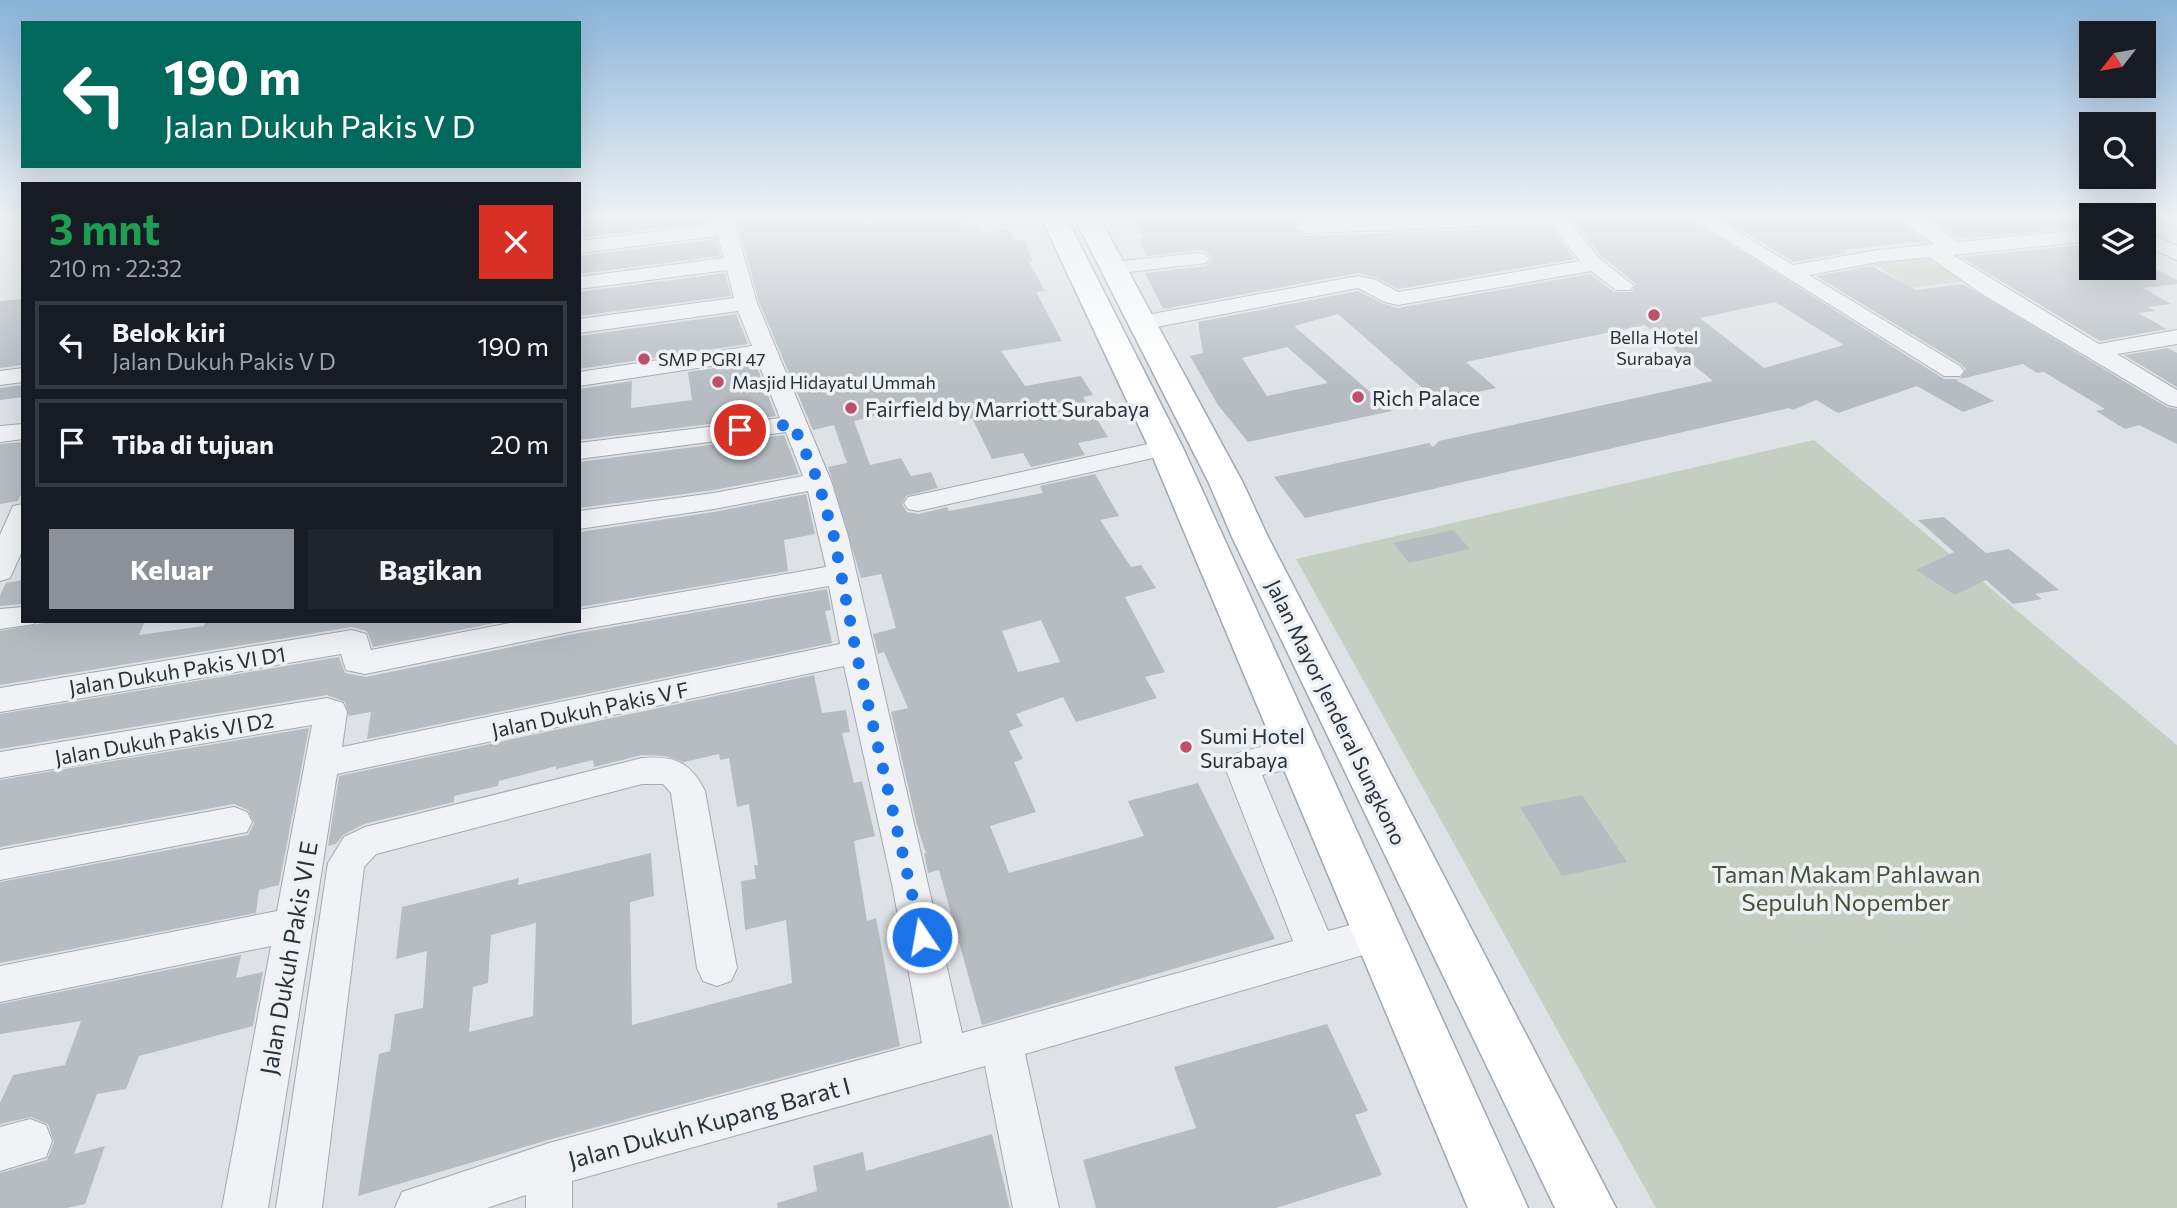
<!DOCTYPE html>
<html lang="id">
<head>
<meta charset="utf-8">
<style>
	body { margin:0; font-family:Commissioner,sans-serif; background:#20242c; color:#f1f3f6; height:100vh; display:flex; flex-direction:column; font-size:26px; white-space:nowrap }
	* { box-sizing:border-box; margin:0 }
	p { font-size:23px; color:#9ea1a6 }
	.icon { flex:none; width:38px; height:38px; fill:none; stroke:currentColor; stroke-width:2; stroke-linecap:round; stroke-linejoin:round }
	.map { position:relative; flex:1; overflow:hidden }
	.panel { position:absolute; left:21px; top:182px; width:560px; height:441px; display:flex; flex-direction:column; background:#171b24; border-radius:0px; box-shadow:0 7px 28px #0002 }
	.panel>* { flex:none }
	.hud { position:absolute; left:21px; top:21px; width:560px; height:147px; border-radius:0px; box-shadow:0 7px 28px #0002; background:#00695c; color:#fff; overflow:hidden }
	.needle { width:46px; rotate:239deg }
	.controls { position:absolute; left:2079px; top:21px; display:grid; gap:14px }
	.controls a { display:grid; place-items:center; width:77px; height:77px; border-radius:0px; background:#171b24; box-shadow:0 7px 28px #0002; font-size:35px }
	.pin { position:absolute; display:grid; place-items:center; width:60px; height:60px; color:#fff; margin:-30px; border:4px solid #fff; border-radius:50%; box-shadow:0 2px 7px #0007 }
	.me { position:absolute; width:77px; margin:-38px; rotate:348deg; stroke-linejoin:round; filter:drop-shadow(0 0 5px #0008) }
	.turn { display:flex; align-items:center; gap:24px; height:147px; padding:0 28px; font-size:32px }
	.turn .icon { width:91px; height:91px; stroke-width:2.5 }
	.turn b { display:block; font-size:49px; line-height:60px }
	.round { display:grid; place-items:center; flex:none; width:74px; height:74px; border-radius:0px; background:#20242c }
	.head { display:flex; align-items:center; justify-content:space-between; height:119px; padding:0 28px }
	h1 { font-size:42px; font-weight:700; line-height:52px; color:#1e9e55 }
	.cta { display:flex; gap:14px; margin-top:auto; padding:14px 28px }
	.cta a { flex:1; height:80px; border-radius:0px; background:#8c9099; color:#fff; font-size:28px; font-weight:700; line-height:80px; text-align:center }
	.cta a+a { background:#20242c; color:#f1f3f6 }
	ul { padding:0; list-style:none }
	li { display:flex; align-items:center; gap:21px; height:88px; margin:0 14px 10px; padding:0 14px; border:4px solid #363941; border-radius:0px }
	li div { flex:1 }
	li b { display:block; font-size:26px }
	li em { font-style:normal }
	.map>svg:first-child { display:block }
</style>
</head>
<body>
<div class="map">
<svg width="2177" height="1208" viewBox="0 0 2177 1208">
	<rect width="100%" height="100%" fill="#dee2e6"/>
	<g fill="#c5cfc1">
		<polygon points="1923,256 1965,281 1911,288 1871,262"/>
		<polygon points="1814,440 2177,745 2177,1208 1656,1208 1296,559"/>
	</g>
	<g fill="#b6bcc2" fill-rule="evenodd">
		<polygon points="584,217 713,217 713,222 579,238 579,229 585,228"/>
		<path d="M739 217H863L864 223 908 217H961L966 227 977 226 981 233 1008 229 1014 241 1024 240 1033 262H1029L1045 291 1036 292 1062 341 1001 351 1025 386 1081 376 1093 395 1083 397 1108 437 1078 443 1085 455 1031 467 1023 453 992 459 972 418 964 420 953 398 854 421 870 465 901 458 911 476 931 472 938 488 906 496 902 504 907 512 919 514 947 507 949 511 1043 493 1040 486 1095 474 1119 516 1100 520 1131 567 1141 565 1156 588 1125 597 1165 672 1145 677 1157 698 1076 722 1063 697 1016 714 1023 726 1009 731 1023 759 1014 762 1036 812 990 826 1009 873 1144 836 1128 801 1198 783 1275 939 982 1025 939 870 928 873 924 853H926L918 829 891 712 908 708 884 652 878 654 873 634 896 628 881 574 861 578 828 467 847 463 834 425 813 430 759 302 739 229ZM1041 620 1060 662 1018 672 1002 631Z"/>
		<polygon points="1133,217 1330,217 1306,218 1295,225 1295,229 1306,236 1550,227 1575,259 1398,289 1377,278 1358,273 1163,309 1145,273 1206,266 1212,259 1207,252 1199,250 1147,256 1139,239 1144,238"/>
		<path d="M1570 217H1687L1944 379H1960L1966 369 1961 364 1816 276 1871 266 1916 290 1963 284 2167 407 2177 409V444L2139 425 2125 429 2096 411 2105 409 2044 372 2037 373 2023 364 1956 380 1994 401 1963 412 1917 386 1838 413 1816 400 1793 410 1789 408 1305 518 1274 477 1429 443 1433 447 1439 441 1713 381 1645 325 1466 362 1496 388 1437 401 1338 314 1294 326 1392 411 1248 442 1218 405 1190 356 1203 353 1198 322 1358 291 1384 304 1398 308 1590 274 1614 292H1632L1636 284 1601 256ZM1775 302 1844 345 1764 368 1700 318ZM1287 347 1328 383 1267 396 1242 358Z"/>
		<polygon points="1719,217 1893,217 1926,241 1843,250 1847,253 1794,262"/>
		<polygon points="1925,217 2091,217 2091,227 1959,239"/>
		<polygon points="716,239 721,256 579,274 579,256"/>
		<polygon points="2091,244 2091,268 2144,268 2144,264 2177,280 2177,284 2143,288 2171,304 2148,307 2156,311 2138,313 2167,329 2100,341 1961,257"/>
		<polygon points="725,273 731,296 579,316 579,292"/>
		<polygon points="23,299 23,365 0,368 0,301"/>
		<polygon points="736,314 748,344 579,369 579,336"/>
		<polygon points="2168,348 2177,353 2177,387 2124,355"/>
		<polygon points="755,362 776,416 579,440 579,389 632,381 631,408 692,400 688,372"/>
		<polygon points="23,385 23,397 0,400 0,388"/>
		<polygon points="784,435 799,474 714,490 579,508 579,462"/>
		<polygon points="23,442 23,490 18,501 0,504 0,444"/>
		<polygon points="806,494 815,534 784,540 788,571 579,607 579,532 714,512"/>
		<polygon points="1944,517 1986,553 2009,549 2059,590 2035,594 2042,599 2013,604 1986,580 1955,595 1916,570 1954,552 1918,520"/>
		<polygon points="1453,530 1470,549 1409,563 1393,543"/>
		<polygon points="23,580 23,604 0,606 0,595 6,583"/>
		<polygon points="827,589 831,610 825,611 832,643 367,739 371,712 349,716 345,702 327,695 0,749 0,714 339,657 345,673 366,677 579,633"/>
		<polygon points="54,621 145,621 139,635 204,626 206,621 505,621 373,647 367,631 352,627 0,685 0,631"/>
		<path d="M814 675 822 713 846 710 850 732 842 733 854 783 862 781 875 836 854 841 867 921 876 918 900 1046 548 1140 358 1196 379 1054 390 1051 395 1014 423 1008 427 951 396 959 402 907 519 878 518 885 651 853 654 896 630 902 632 1025 792 983 786 920 745 930 741 881 756 879 754 865H758L749 804 737 807 729 758 720 760 719 754 684 762 664 756 642 755 594 767 593 760 556 769V766L499 781 498 786 454 796V802L364 824 343 835 336 844 328 846 339 776ZM536 923 533 1016 469 1032 473 987 488 983 491 935Z"/>
		<polygon points="309,728 279,885 259,890 256,913 0,963 0,882 248,835 254,823 248,810 234,804 0,847 0,780"/>
		<polygon points="1582,795 1627,862 1562,876 1520,807"/>
		<polygon points="241,955 236,978 263,972 253,1026 139,1056 126,1089 97,1094 74,1154 105,1146 85,1204 67,1208 0,1208 0,1173 47,1160 54,1142 48,1124 31,1117 0,1124 0,1103 13,1075 65,1065 81,1021 0,1034 0,1004"/>
		<polygon points="1327,1024 1368,1111 1355,1115 1382,1175 1276,1208 1096,1208 1083,1160 1196,1128 1174,1067"/>
		<polygon points="992,1134 1010,1208 778,1208 777,1203 817,1191 813,1166 863,1152 866,1171"/>
	</g>
	<g fill="none" stroke-linecap="round" stroke-linejoin="round">
		<defs>
			<g id="street">
				<path d="M716 217H736V229L757 303 831 481 848 536 962 1033 1293 941 1224 765 1229 756C1253 748 1289 738 1313 746L1318 755 1313 764 1262 775 1328 931 1380 917 1394 922 1399 934 1394 946 1025 1054 1059 1208H1013L985 1066 572 1181V1208H526V1195L487 1208H395L402 1192 549 1143 922 1043 892 884 844 666 337 774 268 1208H222L271 946 0 1002V966L277 911 312 725 0 778V752L327 698 343 703 347 712 342 747 840 644 829 586 579 630 365 674 346 670 341 654 0 712V688L352 630 366 634 371 650 520 621H579V610L826 567 808 491 714 509 579 529V511L714 493 803 476 786 432 579 459V443L780 418 757 359 579 386V372L752 346 738 311 579 333V319L734 298 727 270 579 289V277L724 258 718 236 579 253V241L716 224Z"/>
				<polygon points="1409,217 1566,217 1599,258 1634,286 1630,290 1616,290 1591,271 1398,305 1385,302 1358,288 1141,330 1133,328 1130,323 1133,318 1141,316 1358,276 1376,280 1398,292 1580,261 1551,224 1306,233 1296,227 1306,221"/>
				<polygon points="1690,217 1713,217 1793,265 1878,250 1934,244 1896,217 1919,217 1958,242 2091,229 2091,241 1953,255 2099,344 2177,330 2177,344 2117,354 2177,390 2177,407 2168,405 1982,294 1929,257 1878,262 1809,275 1960,366 1964,371 1960,376 1944,376"/>
				<polygon points="2144,231 2177,246 2177,260 2144,245"/>
				<polygon points="1199,253 1206,255 1209,259 1206,263 1112,274 1105,272 1102,268 1105,264 1112,262"/>
				<polygon points="23,368 23,382 0,385 0,371"/>
				<polygon points="23,424 23,439 0,442 0,426"/>
				<polygon points="1166,440 1175,443 1179,448 1175,453 918,511 908,509 904,503 908,497 918,495"/>
				<polygon points="23,504 23,549 10,578 0,581 0,535 13,506"/>
				<polygon points="23,607 23,621 35,621 34,624 0,629 0,609"/>
				<path d="M642 758C674 756 690 761 705 791L737 968 731 981 717 986 703 981 697 968 671 793 663 784H642L376 854 364 867 322 1208H276L328 863 344 837 365 827Z"/>
				<polygon points="234,807 247,812 252,822 247,832 0,880 0,850"/>
				<polygon points="30,1119 46,1125 52,1141 46,1157 0,1171 0,1127"/>
			</g>
			<g id="primary">
				<polygon points="1041,217 1066,217 1183,448 1528,1208 1468,1208 1149,448"/>
				<polygon points="1074,217 1099,217 1243,483 1268,537 1616,1208 1555,1208 1232,537 1209,483"/>
			</g>
		</defs>
		<use href="#street" stroke="#a4a9af" stroke-width="2"/>
		<use href="#primary" stroke="#9fa8b0" stroke-width="3"/>
		<use href="#street" fill="#f1f2f5" fill-rule="evenodd"/>
		<use href="#primary" fill="#fff" fill-rule="evenodd"/>
	</g>
	<linearGradient id="sky" x2="0" y2="1"><stop stop-color="#8ab3d9"/><stop offset="0.56" stop-color="#f0f2f4"/><stop offset="1" stop-color="#f0f2f4" stop-opacity="0"/></linearGradient>
	<rect width="2177" height="387" fill="url(#sky)"/>
	<g fill="none" stroke-linecap="round" stroke-linejoin="round">
		<polyline stroke="#1a73e8" stroke-width="12" stroke-dasharray="0 21.6" points="740,430 793,424 818,481 834,537 856,652 922,937"/>
	</g>
	<g fill="#bd516b" stroke="#eef1f4" stroke-width="2.5">
		<circle cx="1654" cy="315" r="7"/>
		<circle cx="644" cy="359" r="7"/>
		<circle cx="718" cy="382" r="7"/>
		<circle cx="1358" cy="397" r="7"/>
		<circle cx="851" cy="408" r="7"/>
		<circle cx="1186" cy="747" r="7"/>
	</g>
	<g text-anchor="middle" dominant-baseline="central" stroke-width="7" stroke-linejoin="round" paint-order="stroke">
		<g font-size="18" fill="#29313b" stroke="#eef1f4" text-anchor="start">
			<text x="1654" y="337" text-anchor="middle">Bella Hotel<tspan x="1654" dy="21">Surabaya</tspan></text>
			<text x="658" y="359">SMP PGRI 47</text>
			<text x="732" y="382">Masjid Hidayatul Ummah</text>
		</g>
		<g font-size="21" fill="#29313b" stroke="#eef1f4" text-anchor="start">
			<text x="1372" y="397">Rich Palace</text>
			<text x="865" y="408">Fairfield by Marriott Surabaya</text>
			<text x="1200" y="735">Sumi Hotel<tspan x="1200" dy="24">Surabaya</tspan></text>
		</g>
		<g font-size="21" fill="#29313b" stroke="#eef1f4">
			<text transform="translate(177 670) rotate(-9)">Jalan Dukuh Pakis VI D1</text>
			<text transform="translate(590 709) rotate(-12)">Jalan Dukuh Pakis V F</text>
			<text transform="translate(1337 712) rotate(64)">Jalan Mayor Jenderal Sungkono</text>
			<text transform="translate(164 738) rotate(-10)">Jalan Dukuh Pakis VI D2</text>
		</g>
		<g font-size="24" fill="#405538" stroke="#eef1f4">
			<text x="1846" y="873">Taman Makam Pahlawan<tspan x="1846" dy="28">Sepuluh Nopember</tspan></text>
		</g>
		<g font-size="24" fill="#29313b" stroke="#eef1f4">
			<text transform="translate(288 958) rotate(-80)">Jalan Dukuh Pakis VI E</text>
			<text transform="translate(709 1122) rotate(-15)">Jalan Dukuh Kupang Barat I</text>
		</g>
	</g>
</svg>
<div class="controls">
<a><svg class="needle" viewBox="-14 -14 28 28"><path d="M0-13l5 13h-10z" fill="#e53935"/><path d="M0 13l5-13h-10z" fill="#9ea1a6"/></svg></a>
<a><svg class="icon" aria-label="search" viewBox="0 0 24 24"><circle cx="10" cy="10" r="6"/><path d="M15 15l6 6"/></svg></a>
<a><svg class="icon" aria-label="layers" viewBox="0 0 24 24"><path d="M12 4l9 5-9 5-9-5zM3 14l9 5 9-5"/></svg></a>
</div>
<div class="pin" style="left:740px;top:430px;background:#d93025"><svg class="icon" aria-label="arrive" viewBox="0 0 24 24"><path d="M6 21V4h12l-3 4 3 4H6"/></svg></div>
<svg class="me" style="left:922px;top:937px" viewBox="-20 -20 40 40"><circle r="17" fill="#1a73e8" stroke="#fff" stroke-width="3"/><path d="M0-11L8 9 0 5-8 9z" fill="#fff"/></svg>
<div class="hud">
<div class="turn"><svg class="icon" aria-label="left" viewBox="0 0 24 24"><path d="M17 20v-9H6M10 6l-5 5 5 5"/></svg><div><b>190 m</b>Jalan Dukuh Pakis V D</div></div>
</div>
<section class="panel">
<div class="head"><div><h1>3 mnt</h1><p>210 m · 22:32</p></div><a class="round" style="background:#d93025;color:#fff"><svg class="icon" aria-label="close" viewBox="0 0 24 24"><path d="M6 6l12 12M18 6L6 18"/></svg></a></div>
<ul>
<li><svg class="icon" aria-label="left" viewBox="0 0 24 24"><path d="M17 20v-9H6M10 6l-5 5 5 5"/></svg><div><b>Belok kiri</b><p>Jalan Dukuh Pakis V D</p></div><em>190 m</em></li>
<li><svg class="icon" aria-label="arrive" viewBox="0 0 24 24"><path d="M6 21V4h12l-3 4 3 4H6"/></svg><div><b>Tiba di tujuan</b></div><em>20 m</em></li>
</ul>
<div class="cta"><a>Keluar</a><a>Bagikan</a></div>
</section>
</div>
</body>
</html>
